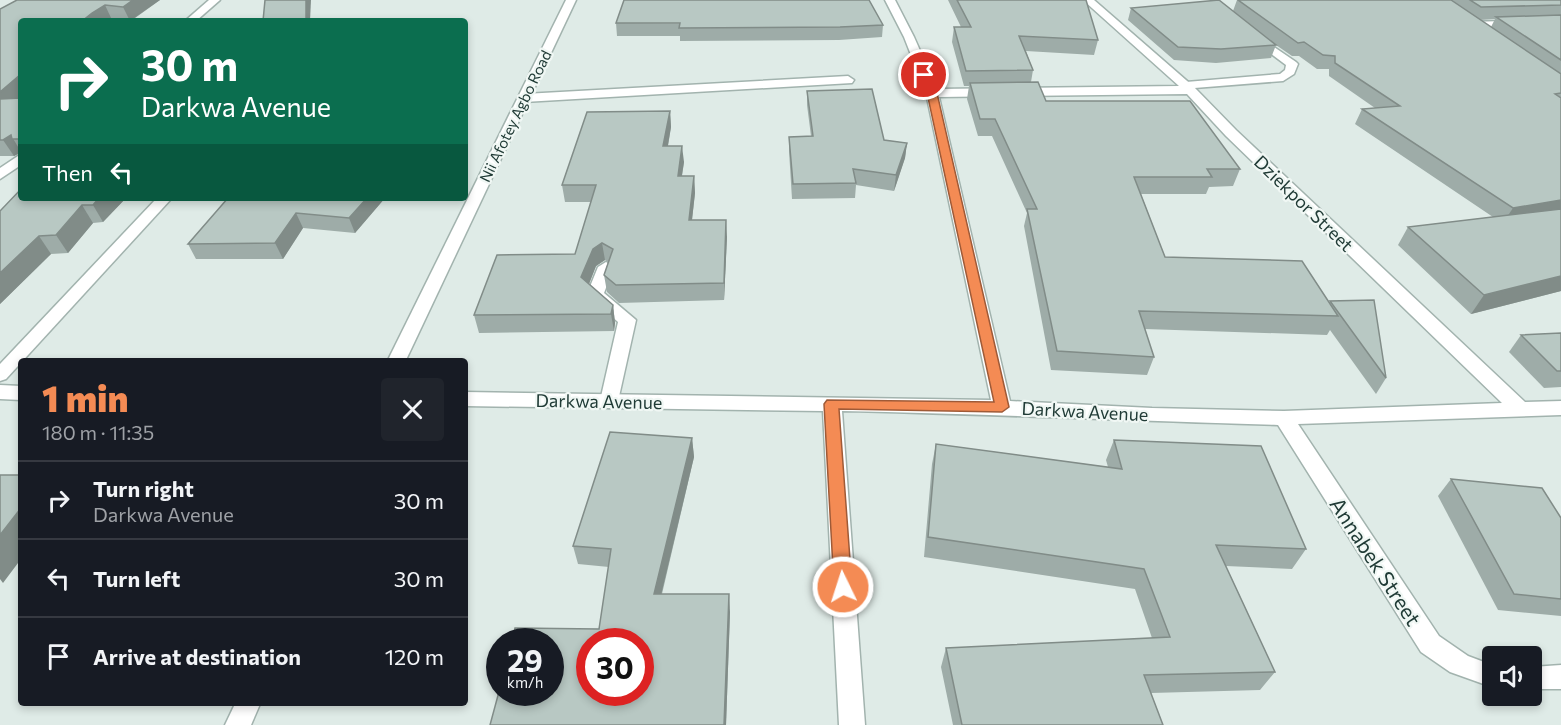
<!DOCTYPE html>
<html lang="en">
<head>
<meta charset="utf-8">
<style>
	body { margin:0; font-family:Commissioner,sans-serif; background:#20242c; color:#f1f3f6; height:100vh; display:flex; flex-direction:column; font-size:22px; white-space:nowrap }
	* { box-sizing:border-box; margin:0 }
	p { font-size:20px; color:#9ea1a6 }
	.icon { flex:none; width:33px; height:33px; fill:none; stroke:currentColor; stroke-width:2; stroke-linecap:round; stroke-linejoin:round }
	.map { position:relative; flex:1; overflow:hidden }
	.drawer { position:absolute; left:18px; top:358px; width:450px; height:348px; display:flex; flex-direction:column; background:#171b24; border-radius:6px; box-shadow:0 3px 9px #0003 }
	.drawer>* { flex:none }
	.hud { position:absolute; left:18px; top:18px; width:450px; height:183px; border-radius:6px; box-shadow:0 3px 9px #0003; background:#0b6e4f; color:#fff; overflow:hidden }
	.fabs { position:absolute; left:1482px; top:646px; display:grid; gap:12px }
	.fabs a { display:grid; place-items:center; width:60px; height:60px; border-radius:6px; background:#171b24; box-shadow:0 3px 9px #0003; font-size:30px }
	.speed { position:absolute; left:486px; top:628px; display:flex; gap:12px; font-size:30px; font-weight:700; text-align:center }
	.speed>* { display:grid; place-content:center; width:78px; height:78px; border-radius:50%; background:#171b24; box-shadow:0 3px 9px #0003; line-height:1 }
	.speed small { font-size:15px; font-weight:400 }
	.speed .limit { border:9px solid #d22; background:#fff; color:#111 }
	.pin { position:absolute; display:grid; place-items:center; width:51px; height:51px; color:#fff; margin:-26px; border:3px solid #fff; border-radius:50%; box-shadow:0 2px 6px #0007 }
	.me { position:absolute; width:66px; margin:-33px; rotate:356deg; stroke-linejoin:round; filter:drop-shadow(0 0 4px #0008) }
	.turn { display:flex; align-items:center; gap:21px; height:126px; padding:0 24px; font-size:27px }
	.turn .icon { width:78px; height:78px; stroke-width:2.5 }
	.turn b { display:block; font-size:42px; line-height:51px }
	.then { display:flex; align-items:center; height:57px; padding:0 24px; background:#0003; gap:12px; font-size:22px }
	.round { display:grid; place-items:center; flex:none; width:63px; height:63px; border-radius:6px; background:#20242c }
	.overview { display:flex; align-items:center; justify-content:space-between; height:102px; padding:0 24px }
	h1 { font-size:36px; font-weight:800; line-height:45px; color:#f48b54 }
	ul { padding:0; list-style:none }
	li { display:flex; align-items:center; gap:18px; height:78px; padding:0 24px; border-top:2px solid #363941 }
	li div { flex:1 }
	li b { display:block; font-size:22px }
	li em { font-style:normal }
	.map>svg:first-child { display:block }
</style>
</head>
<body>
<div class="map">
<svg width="1561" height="725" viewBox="0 0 1561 725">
	<rect width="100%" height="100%" fill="#dfebe7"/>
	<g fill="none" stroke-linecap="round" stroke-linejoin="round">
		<defs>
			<g id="lane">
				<polygon points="1255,34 1296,62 1298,64 1294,74 1283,81 1182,89 1182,83 1186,82 1280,74 1285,70 1286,65 1251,39 1250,37"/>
				<polygon points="848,76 854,80 852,83 524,102 518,98 524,94"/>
				<polygon points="606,262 614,267 604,293 636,320 618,401 616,406 609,408 602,406 600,401 618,322 587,294 598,267"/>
			</g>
			<g id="street">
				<polygon points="209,0 220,0 196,21 185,21"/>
				<polygon points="566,0 576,0 405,362 387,362"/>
				<path d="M885 0H895L914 37 937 89 1179 86 1083 0H1094L1194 87 1236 130 1525 402 1561 401V415L1298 424 1439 636 1468 656 1492 665V687L1450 672 1421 652 1278 425C1133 421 988 414 842 411L865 725H839L823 411 465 406V392L991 400 926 93 904 37ZM1187 94 1226 136 1502 403 1284 411 1152 408 1010 401 939 97Z"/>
				<polygon points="1561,19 1561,25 1471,28 1466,25 1471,22"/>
				<polygon points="21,154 21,165 0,179 0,168"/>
				<polygon points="157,198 172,198 6,379 0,381 0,364"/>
				<polygon points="0,385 21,386 21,400 0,399"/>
				<polygon points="1561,665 1561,689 1532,689 1532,667"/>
				<polygon points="235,704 260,704 251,725 225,725"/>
			</g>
		</defs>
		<use href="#lane" stroke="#a2b3ae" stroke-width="3"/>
		<use href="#street" stroke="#a2b3ae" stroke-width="3"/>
		<use href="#lane" fill="#fff" fill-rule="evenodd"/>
		<use href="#street" fill="#fff" fill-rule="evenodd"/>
	</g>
	<g fill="#9eaca8" fill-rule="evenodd">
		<polygon points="17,0 160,0 131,21 112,20 21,21 21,153 14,156 0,156 0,9"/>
		<polygon points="948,0 1086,0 1098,40 1094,55 1026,51 1033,70 1031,82 1046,101 1240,169 1233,186 1209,187 1206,194 1141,194 1165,257 1329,303 1330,301 1386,378 1376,394 1330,330 1327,335 1145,329 1154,357 1147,375 1051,370 1024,226 1027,213 992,136 978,136 967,99 969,86 964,86 952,42 954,27 961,27"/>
		<path d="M1237 0H1561V291L1471 314 1398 245 1408 227 1493 217 1355 124 1362 109 1375 108 1329 76V69H1317L1299 56H1292L1276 45 1271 58 1216 63 1174 60 1128 20 1131 8 1233 11ZM1495 19 1491 27 1480 20Z"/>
		<polygon points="616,23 883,25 882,37 839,40 680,41 680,36 617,36"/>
		<polygon points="807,91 884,140 907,143 905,158 894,191 856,185 855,198 792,199 789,151 789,137 811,136 807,105"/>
		<polygon points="670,111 671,127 668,146 684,162 682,176 694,176 695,193 692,220 727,237 724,300 619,303 607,292 604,275 608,262 605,260 596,266 589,284 613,305 615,323 614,331 479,333 474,315 575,254 591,202 565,202 562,185"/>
		<polygon points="126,198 103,222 93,223 68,253 51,254 0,304 0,211"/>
		<polygon points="228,198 385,198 355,233 303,228 283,259 196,259 188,244"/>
		<polygon points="1561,333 1561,387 1544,388 1509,352 1521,335"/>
		<polygon points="692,438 694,457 662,594 730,612 726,725 490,725 599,629 609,567 578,564 573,546"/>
		<polygon points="1114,440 1306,549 1292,569 1226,566 1275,672 1260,690 1151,693 1163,725 953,725 941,667 946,648 1152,638 1135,589 924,557 932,464 936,444 1108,467 1106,460"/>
		<polygon points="1451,479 1561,518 1561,616 1498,610 1438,496"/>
	</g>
	<g fill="#818c88">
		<polygon points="133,0 160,0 130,21 123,7"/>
		<polygon points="306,0 311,0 310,21 306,21"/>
		<polygon points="105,5 112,20 110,21 82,21 92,13"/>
		<polygon points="21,74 21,98 2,115 0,112 0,92"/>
		<polygon points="670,111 671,127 665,162 663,146"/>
		<polygon points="11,135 21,152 14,156 3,140"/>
		<polygon points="907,143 905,158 894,191 896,175"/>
		<polygon points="682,146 684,162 679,193 678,176"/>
		<polygon points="694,176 695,193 690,237 689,220"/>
		<polygon points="99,198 126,198 103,222 93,205"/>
		<polygon points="367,198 385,198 355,233 349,218"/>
		<polygon points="1561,200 1561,213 1503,223 1513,208"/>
		<polygon points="82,205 93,223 68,253 56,235"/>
		<polygon points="296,213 303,228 283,259 275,243"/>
		<polygon points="726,220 727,237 724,300 724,283"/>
		<polygon points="39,236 51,254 0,304 0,273"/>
		<polygon points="602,243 605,260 596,266 585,294 581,277 593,249"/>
		<polygon points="1561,276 1561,291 1471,314 1484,295"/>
		<polygon points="613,305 615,323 614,331 611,314"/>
		<polygon points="692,438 694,457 657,612 654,594"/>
		<polygon points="21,508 21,559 3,583 0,579 0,535"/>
		<polygon points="729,594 730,612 726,725 724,725"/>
	</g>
	<g fill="#b8c8c3" stroke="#818c88" stroke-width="1.5" fill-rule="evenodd">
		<polygon points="17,0 133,0 123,7 105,5 92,13 82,21 21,21 21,74 0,92 0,9"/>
		<polygon points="265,0 306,0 306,21 263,21"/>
		<polygon points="624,0 869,0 883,25 840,27 679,28 680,23 616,23"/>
		<polygon points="957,0 1086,0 1098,40 1019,36 1033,70 966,71 954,27 971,27"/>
		<polygon points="1219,0 1276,45 1221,49 1178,47 1131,8"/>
		<polygon points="1238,0 1451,0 1561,74 1561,93 1555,94 1561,98 1561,200 1513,208 1362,109 1400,106 1335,63 1335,56 1323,55 1304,42 1298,43"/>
		<polygon points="1470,0 1561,0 1561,5 1481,7"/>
		<polygon points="1561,15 1561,60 1496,17"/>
		<polygon points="1038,82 1046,101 1190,101 1240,169 1207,169 1212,177 1134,177 1165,257 1302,261 1338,316 1139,311 1154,357 1057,351 1027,209 1037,209 995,119 980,119 970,83"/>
		<polygon points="872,89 884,140 907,143 896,175 853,169 856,183 793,184 789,137 813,136 807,91"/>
		<polygon points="21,98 21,139 12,139 11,135 3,140 0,140 0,99"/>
		<polygon points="670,111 663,146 682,146 678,176 694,176 689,220 726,220 724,283 616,285 604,275 613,249 602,243 593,249 581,277 613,305 611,314 474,315 497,255 575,254 596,185 562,185 587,112"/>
		<polygon points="21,189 21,198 99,198 93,205 82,205 56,235 39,236 0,273 0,211"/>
		<polygon points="228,198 367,198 349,218 296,213 275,243 188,244"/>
		<polygon points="1561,209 1561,276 1484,295 1408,227"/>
		<polygon points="1374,300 1386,378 1330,301"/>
		<polygon points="1561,333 1561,371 1557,371 1521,335"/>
		<path d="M610 432 692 438 654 594H729L724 725H490L500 688V693H550V642H512L515 628 599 629 611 549 573 546ZM590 642H640V693H590Z"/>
		<polygon points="1114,440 1261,446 1306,549 1216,545 1275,672 1144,675 1163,725 962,725 946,648 1170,637 1144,569 928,537 936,444 1122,469"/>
		<polygon points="0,475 21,475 21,508 0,535"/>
		<polygon points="1451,479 1542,488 1561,518 1561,599 1514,594"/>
	</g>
	<polygon fill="#f48b54" stroke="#9f5a37" stroke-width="1.5" points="924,72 929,75 937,93 1009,407 1002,412 839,409 852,587 849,593 843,595 837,593 834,587 824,404 827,400 994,402 927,93 920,75"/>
	<g text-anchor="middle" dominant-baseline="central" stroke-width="4.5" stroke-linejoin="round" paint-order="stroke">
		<g font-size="15" fill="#203b36" stroke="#f0f7f4">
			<text transform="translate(515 116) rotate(-64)">Nii Afotey Agbo Road</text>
		</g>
		<g font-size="18" fill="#203b36" stroke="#f0f7f4">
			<text transform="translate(1304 203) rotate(44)">Dziekpor Street</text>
			<text transform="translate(599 401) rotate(1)">Darkwa Avenue</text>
			<text transform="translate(1085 411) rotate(3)">Darkwa Avenue</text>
		</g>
		<g font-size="21" fill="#203b36" stroke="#f0f7f4">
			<text transform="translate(1376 561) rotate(57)">Annabek Street</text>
		</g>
	</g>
</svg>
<div class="fabs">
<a><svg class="icon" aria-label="sound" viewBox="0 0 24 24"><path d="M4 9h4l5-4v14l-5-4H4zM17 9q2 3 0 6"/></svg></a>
</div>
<div class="speed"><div>29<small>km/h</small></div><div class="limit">30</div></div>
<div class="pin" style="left:924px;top:75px;background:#d93025"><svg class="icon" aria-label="arrive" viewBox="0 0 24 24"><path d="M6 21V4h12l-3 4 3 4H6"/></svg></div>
<svg class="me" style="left:843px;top:587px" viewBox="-20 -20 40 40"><circle r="17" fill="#f48b54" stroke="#fff" stroke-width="3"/><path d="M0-11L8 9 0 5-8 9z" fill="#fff"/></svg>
<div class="hud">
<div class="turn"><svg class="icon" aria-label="right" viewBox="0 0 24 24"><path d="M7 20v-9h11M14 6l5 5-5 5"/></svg><div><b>30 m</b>Darkwa Avenue</div></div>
<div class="then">Then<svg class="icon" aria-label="left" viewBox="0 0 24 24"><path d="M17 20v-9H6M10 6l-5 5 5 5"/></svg></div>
</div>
<section class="drawer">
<div class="overview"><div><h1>1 min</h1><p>180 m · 11:35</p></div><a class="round"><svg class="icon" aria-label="close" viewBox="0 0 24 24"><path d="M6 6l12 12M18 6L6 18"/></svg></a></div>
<ul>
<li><svg class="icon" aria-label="right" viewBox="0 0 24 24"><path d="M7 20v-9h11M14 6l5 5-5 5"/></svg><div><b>Turn right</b><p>Darkwa Avenue</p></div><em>30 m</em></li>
<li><svg class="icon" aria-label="left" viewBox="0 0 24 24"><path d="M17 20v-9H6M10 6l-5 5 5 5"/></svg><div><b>Turn left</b></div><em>30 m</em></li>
<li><svg class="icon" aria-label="arrive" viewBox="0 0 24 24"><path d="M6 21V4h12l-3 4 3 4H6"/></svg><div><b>Arrive at destination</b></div><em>120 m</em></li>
</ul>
</section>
</div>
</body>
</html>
